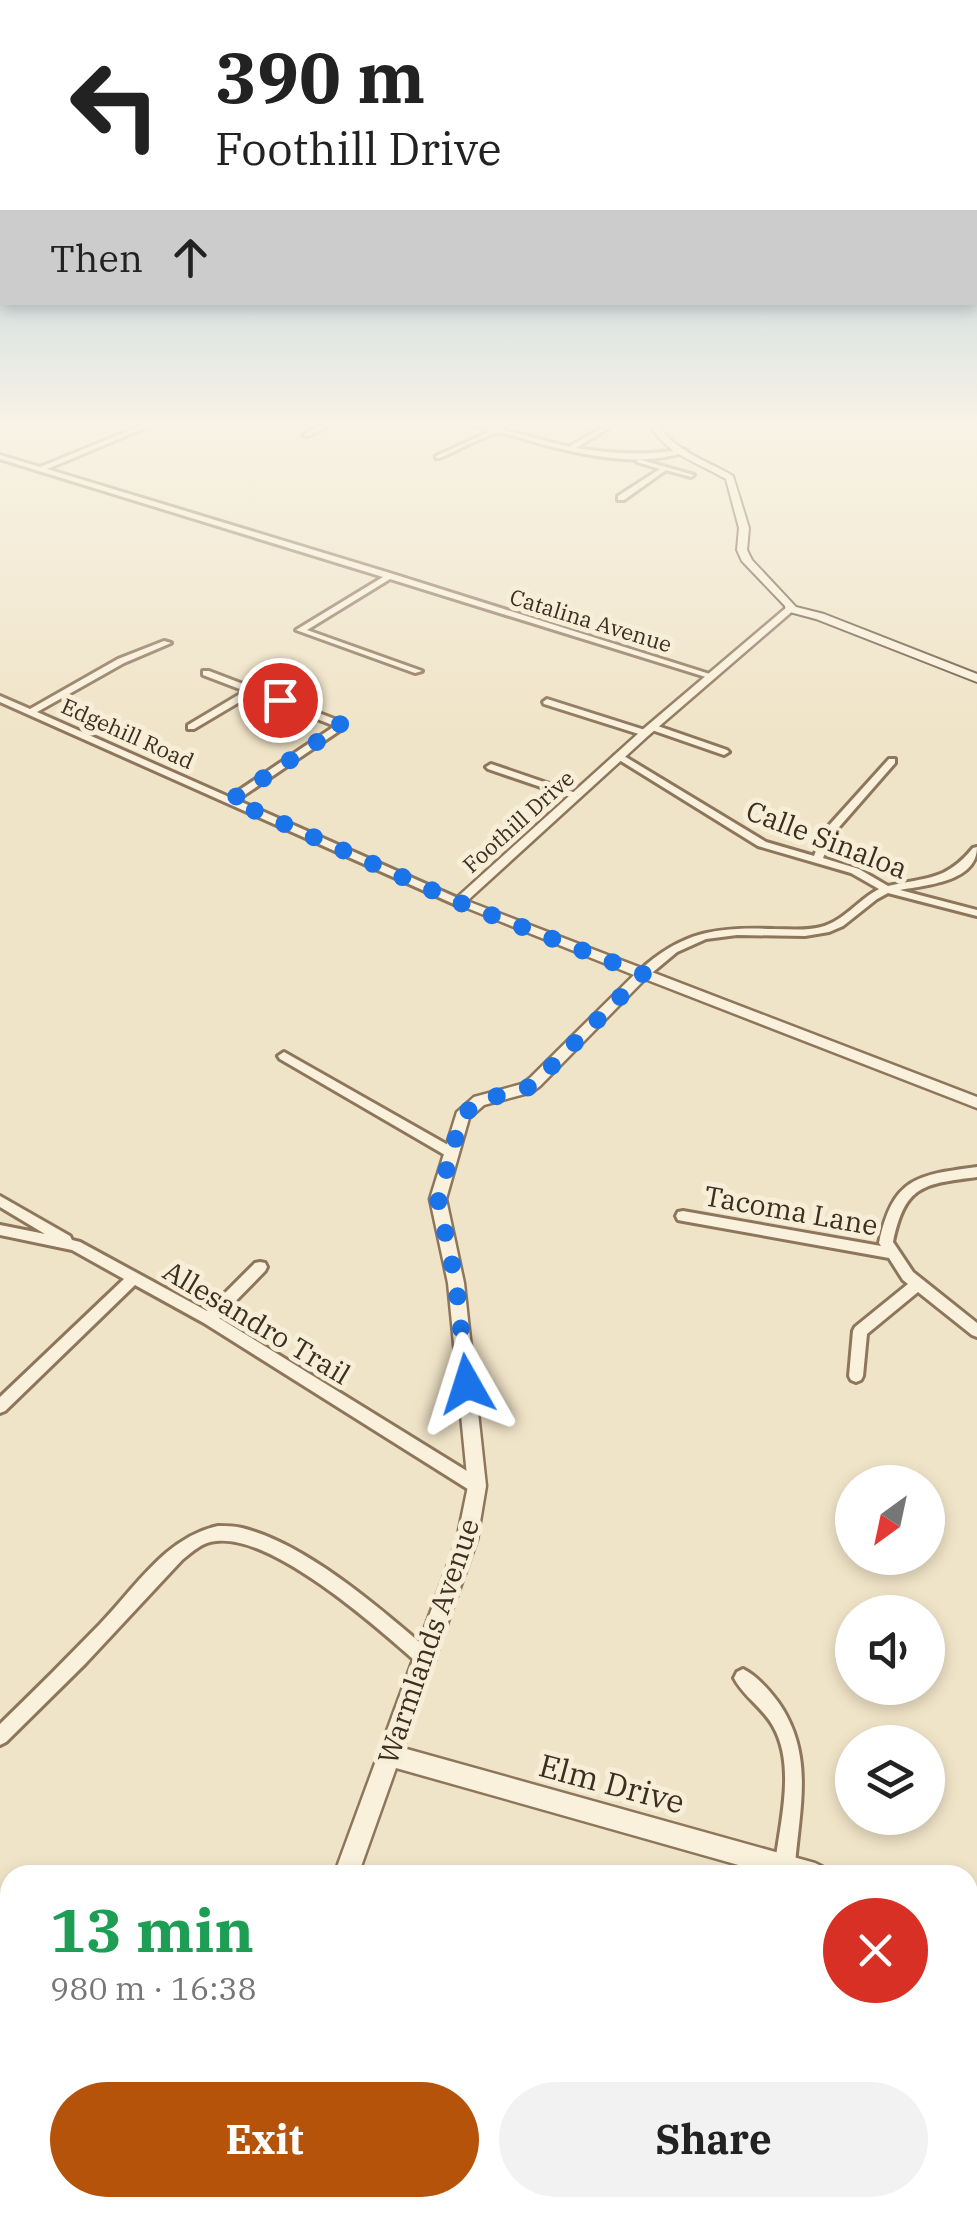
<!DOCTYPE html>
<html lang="en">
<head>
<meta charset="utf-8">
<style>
	body { margin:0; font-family:"IBM Plex Serif",serif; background:#f2f2f2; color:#222; height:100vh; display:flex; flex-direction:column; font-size:38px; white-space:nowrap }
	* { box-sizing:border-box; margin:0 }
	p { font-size:32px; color:#767676 }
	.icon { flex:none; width:55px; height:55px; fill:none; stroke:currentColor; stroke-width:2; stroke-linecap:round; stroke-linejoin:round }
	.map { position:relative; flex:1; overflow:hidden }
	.details { position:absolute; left:0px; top:1865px; width:978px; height:352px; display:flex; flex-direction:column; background:#fff; border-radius:30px 30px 0 0; box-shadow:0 5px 15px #0003 }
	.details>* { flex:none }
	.hud { position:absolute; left:0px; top:0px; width:978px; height:305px; box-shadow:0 5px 15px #0003; background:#fff; color:#222; overflow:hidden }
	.needle { width:65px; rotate:213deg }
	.tools { position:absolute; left:835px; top:1465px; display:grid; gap:20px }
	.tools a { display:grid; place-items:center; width:110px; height:110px; border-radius:50%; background:#fff; box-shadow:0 5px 15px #0003; font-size:50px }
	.pin { position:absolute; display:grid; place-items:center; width:85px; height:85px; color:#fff; margin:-42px; border:5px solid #fff; border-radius:50%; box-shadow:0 2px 10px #0007 }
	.me { position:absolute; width:110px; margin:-55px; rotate:354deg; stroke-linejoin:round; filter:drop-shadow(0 0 8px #0008) }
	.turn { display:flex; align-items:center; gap:35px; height:210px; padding:0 50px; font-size:45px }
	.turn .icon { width:130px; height:130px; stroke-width:2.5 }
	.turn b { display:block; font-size:70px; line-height:85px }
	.then { display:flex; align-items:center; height:95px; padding:0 50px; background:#0003; gap:20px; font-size:38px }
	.round { display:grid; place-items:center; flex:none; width:105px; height:105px; border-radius:52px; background:#f2f2f2 }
	.overview { display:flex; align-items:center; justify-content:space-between; height:170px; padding:0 50px }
	h1 { font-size:60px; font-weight:700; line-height:75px; color:#1e9e55 }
	.action { display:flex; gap:20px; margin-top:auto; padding:20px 50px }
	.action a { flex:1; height:115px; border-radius:60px; background:#b45309; color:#fff; font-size:40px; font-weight:700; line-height:115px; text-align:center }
	.action a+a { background:#f2f2f2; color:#222 }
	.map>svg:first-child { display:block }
</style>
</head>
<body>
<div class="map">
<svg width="977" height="2217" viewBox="0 0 977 2217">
	<rect width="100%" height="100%" fill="#f0e4c8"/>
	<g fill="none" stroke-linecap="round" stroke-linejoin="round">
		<defs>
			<g id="minor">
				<polygon points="153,421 162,421 47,469 393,574 716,676 709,678 390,579 307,630 422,671 415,673 296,630 383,577 0,459 0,455 40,467"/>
				<polygon points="330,421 339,421 308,436 303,435"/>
				<path d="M459 421H471L569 447 612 421H620L576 448C613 454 647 456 684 449L687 451C643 468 587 456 542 444 531 442 507 432 497 433 487 434 452 453 440 458H436V456L491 431Z"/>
				<polygon points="637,460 641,460 694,475 691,477 666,470 624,500 618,500 618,496 660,469 637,462"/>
				<polygon points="164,641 171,643 124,663 37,712 229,797 335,726 253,694 194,729 188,729 188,725 245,691 203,675 203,671 209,671 345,723 345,727 237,800 462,900 463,902 462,904 454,904 0,702 0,696 30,709 118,659"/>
				<polygon points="547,699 648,731 650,733 648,735 642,735 544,704 543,702"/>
				<polygon points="652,724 727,750 729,752 724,755 721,754 649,729 649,725"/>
				<path d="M619 753 766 842 814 856 824 831 889 759H895V763L833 834 823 858 859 869 888 886C927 877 946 881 973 848L977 847C977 882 926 885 900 890L977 910V916L888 893 877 899 843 926 829 932 805 936 737 935 706 939 677 952 647 977H639L637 974 639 971C683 931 717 927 774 929 790 929 806 931 821 927 844 921 858 900 879 889L851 873 758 846 616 758 614 756Z"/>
				<polygon points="491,764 579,794 581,796 576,799 573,798 488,769 486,767"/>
				<polygon points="284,1052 455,1149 456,1152 455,1155 445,1155 280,1059 278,1056"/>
				<path d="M977 1167V1177C923 1184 905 1185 893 1242L913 1272 977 1323V1337L972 1335 918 1292 867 1334 863 1376 861 1380 856 1382 851 1380 849 1376 853 1331 855 1327 908 1284 903 1280 889 1258 683 1221 678 1220 676 1216 678 1212 683 1211 881 1246 879 1243C893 1178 916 1175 977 1167Z"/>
				<polygon points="0,1196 70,1236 72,1240 80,1242 207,1311 255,1263 260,1262 265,1263 267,1267 265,1271 219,1318 483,1481 485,1486 483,1491 477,1493 471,1491 204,1323 135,1285 5,1411 0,1413 0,1397 124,1279 72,1250 0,1235 0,1225 45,1234 0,1207"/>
				<path d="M218 1526C226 1526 234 1526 242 1528 307 1544 382 1610 432 1653L435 1659 432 1665 426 1667 420 1665C378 1628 273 1534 216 1541 202 1542 192 1552 182 1560L85 1664 6 1742 0 1745V1724C34 1691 67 1658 100 1624 135 1588 166 1537 218 1526Z"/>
				<path d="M743 1669C757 1676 769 1690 778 1702 814 1753 800 1806 795 1864L792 1871 785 1874 778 1871 775 1864C780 1822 796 1766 773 1726 763 1708 743 1696 734 1678L737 1672Z"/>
			</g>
			<g id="tertiary">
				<polygon points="787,607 795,609 649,735 467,901 977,1097 977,1108 645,979 540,1086 532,1092 484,1105 469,1118 446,1199 464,1283 486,1486 477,1540 403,1748 815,1863 823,1867 827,1875 774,1875 396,1768 358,1875 334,1875 457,1540 468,1486 448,1283 430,1199 457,1112 474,1097 522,1084 530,1078 634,975 452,902 641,731"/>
				<polygon points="968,1953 977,1957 977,1985 968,1981"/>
				<polygon points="210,2208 236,2208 233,2217 207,2217"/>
			</g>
			<path id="secondary" d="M648 421H657C671 451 707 460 733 476L749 528 747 550 752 560 796 607 824 614 977 674V682L816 619 786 611 785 606 742 561 737 550 739 528 726 479C697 462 662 453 648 421Z"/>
		</defs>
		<use href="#minor" stroke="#8d765c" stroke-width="6"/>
		<use href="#tertiary" stroke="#8d765c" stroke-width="5"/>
		<use href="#secondary" stroke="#6f573f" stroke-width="4"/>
		<use href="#minor" fill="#faf1dc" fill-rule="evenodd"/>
		<use href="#tertiary" fill="#faf1dc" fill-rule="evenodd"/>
		<use href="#secondary" fill="#faf1dc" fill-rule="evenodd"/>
	</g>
	<linearGradient id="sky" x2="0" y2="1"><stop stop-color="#8fbad6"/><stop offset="0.58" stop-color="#f8f3e6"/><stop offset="1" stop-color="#f8f3e6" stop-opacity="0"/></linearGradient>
	<rect width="977" height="732" fill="url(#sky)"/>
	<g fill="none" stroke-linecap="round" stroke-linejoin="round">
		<polyline stroke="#1a73e8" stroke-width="18" stroke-dasharray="0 32.4" points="280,700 342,725 231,800 458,902 643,974 536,1082 527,1088 479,1101 462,1116 438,1199 456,1283 467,1384"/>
	</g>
	<g text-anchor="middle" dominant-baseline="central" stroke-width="10" stroke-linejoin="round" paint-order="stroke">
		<g font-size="22" fill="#3d2e20" stroke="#f7eed8">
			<text transform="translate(591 620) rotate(17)">Catalina Avenue</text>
			<text transform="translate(128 733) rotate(24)">Edgehill Road</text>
			<text transform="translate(518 821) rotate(-42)">Foothill Drive</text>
		</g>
		<g font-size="28" fill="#3d2e20" stroke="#f7eed8">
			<text transform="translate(827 839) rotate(21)">Calle Sinaloa</text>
			<text transform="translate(791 1210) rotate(10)">Tacoma Lane</text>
			<text transform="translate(257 1322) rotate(31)">Allesandro Trail</text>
			<text transform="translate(428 1641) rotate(-71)">Warmlands Avenue</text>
		</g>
		<g font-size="32" fill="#3d2e20" stroke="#f7eed8">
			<text transform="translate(612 1783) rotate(15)">Elm Drive</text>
		</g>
	</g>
</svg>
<div class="tools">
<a><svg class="needle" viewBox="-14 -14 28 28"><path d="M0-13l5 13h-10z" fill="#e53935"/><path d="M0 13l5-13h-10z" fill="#767676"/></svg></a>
<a><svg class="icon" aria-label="sound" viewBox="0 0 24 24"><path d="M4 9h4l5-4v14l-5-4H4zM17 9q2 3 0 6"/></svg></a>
<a><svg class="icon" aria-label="layers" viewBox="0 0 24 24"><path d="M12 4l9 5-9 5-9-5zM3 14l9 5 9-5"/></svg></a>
</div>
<div class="pin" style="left:280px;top:700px;background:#d93025"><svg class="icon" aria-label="arrive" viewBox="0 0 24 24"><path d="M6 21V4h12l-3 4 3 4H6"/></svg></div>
<svg class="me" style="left:467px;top:1384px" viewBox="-20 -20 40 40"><path d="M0-17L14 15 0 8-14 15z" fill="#1a73e8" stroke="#fff" stroke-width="4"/></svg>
<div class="hud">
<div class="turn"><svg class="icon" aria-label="left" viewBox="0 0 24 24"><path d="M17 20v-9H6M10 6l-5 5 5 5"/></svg><div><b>390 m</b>Foothill Drive</div></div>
<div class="then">Then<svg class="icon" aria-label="ahead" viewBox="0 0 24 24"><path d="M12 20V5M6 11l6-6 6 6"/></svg></div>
</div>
<section class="details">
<div class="overview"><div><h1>13 min</h1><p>980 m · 16:38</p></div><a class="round" style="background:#d93025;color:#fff"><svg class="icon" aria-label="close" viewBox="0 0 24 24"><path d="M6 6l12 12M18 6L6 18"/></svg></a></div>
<div class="action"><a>Exit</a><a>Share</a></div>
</section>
</div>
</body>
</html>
